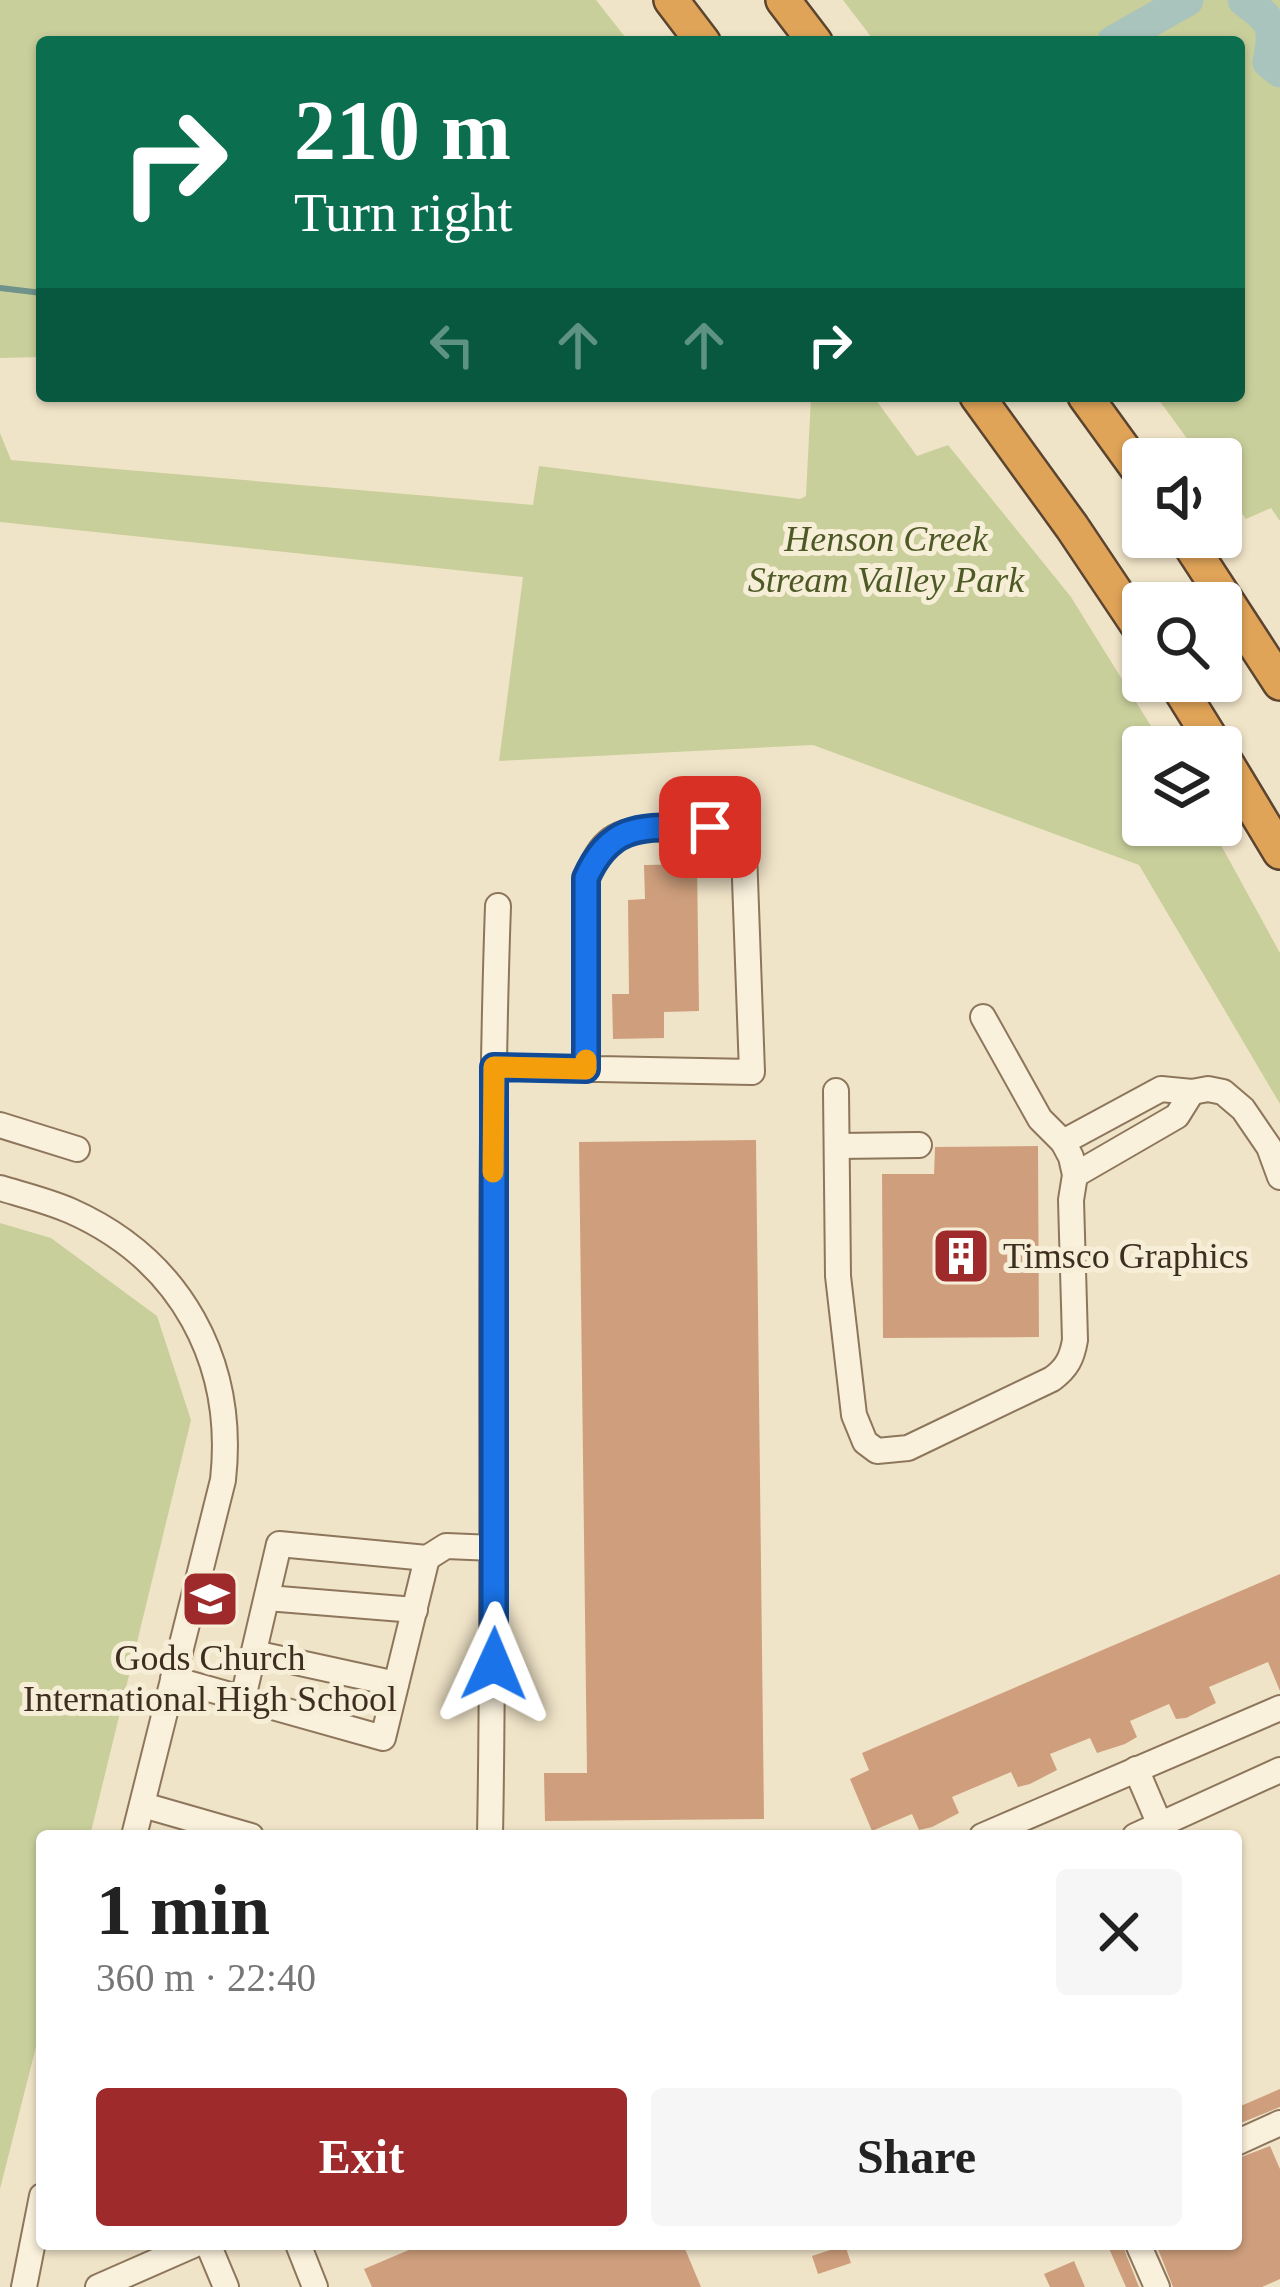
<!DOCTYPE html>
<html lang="en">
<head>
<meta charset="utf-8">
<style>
	body { margin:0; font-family:"Times New Roman",serif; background:#f6f6f6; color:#222; height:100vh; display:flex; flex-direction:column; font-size:45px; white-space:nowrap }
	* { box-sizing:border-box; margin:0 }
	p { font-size:39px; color:#767676 }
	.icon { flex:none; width:66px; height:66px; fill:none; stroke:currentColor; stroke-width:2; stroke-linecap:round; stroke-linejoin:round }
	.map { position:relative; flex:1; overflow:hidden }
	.details { position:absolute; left:36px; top:1830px; width:1206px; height:420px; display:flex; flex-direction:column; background:#fff; border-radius:12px; box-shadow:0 3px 9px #0004 }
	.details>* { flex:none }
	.hud { position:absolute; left:36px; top:36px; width:1209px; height:366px; border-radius:12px; box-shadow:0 3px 9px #0004; background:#0b6e4f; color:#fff; overflow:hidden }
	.controls { position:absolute; left:1122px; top:438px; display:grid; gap:24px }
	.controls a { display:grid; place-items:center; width:120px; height:120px; border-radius:12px; background:#fff; box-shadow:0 3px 9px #0004; font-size:60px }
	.pin { position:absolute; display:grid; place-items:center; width:102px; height:102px; color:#fff; margin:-51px; border-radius:24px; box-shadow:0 6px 18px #0006 }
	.me { position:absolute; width:132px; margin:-66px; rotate:1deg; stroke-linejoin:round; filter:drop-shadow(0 0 9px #0008) }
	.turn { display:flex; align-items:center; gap:42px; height:252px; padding:0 60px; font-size:54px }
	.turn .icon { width:156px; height:156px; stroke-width:2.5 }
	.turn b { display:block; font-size:84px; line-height:102px }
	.lanes { display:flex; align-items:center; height:114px; padding:0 60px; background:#0003; justify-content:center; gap:60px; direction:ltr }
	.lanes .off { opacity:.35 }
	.round { display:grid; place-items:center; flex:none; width:126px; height:126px; border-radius:12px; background:#f6f6f6 }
	.summary { display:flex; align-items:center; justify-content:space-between; height:204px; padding:0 60px }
	h1 { font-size:72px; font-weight:700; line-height:90px }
	.button { display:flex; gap:24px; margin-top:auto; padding:24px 60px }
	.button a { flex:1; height:138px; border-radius:12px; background:#9e2a2b; color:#fff; font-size:48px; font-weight:700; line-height:138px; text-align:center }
	.button a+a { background:#f6f6f6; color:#222 }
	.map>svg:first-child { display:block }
</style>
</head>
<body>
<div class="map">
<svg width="1280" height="2287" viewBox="0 0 1280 2287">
	<rect width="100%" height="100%" fill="#f0e4c8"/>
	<g fill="#c9cf9b">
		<polygon points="0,0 596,0 629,42 42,42 42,357 0,358"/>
		<polygon points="843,0 1280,0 1280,521 1271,508 1246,519 1221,486 1221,459 1202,459 1156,396 1239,396 1239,42 875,42"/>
		<polygon points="811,396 873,396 917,456 948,445 1071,597 1164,747 1143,747 1143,825 1210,825 1280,953 1280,1104 1139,865 813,745 499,761 523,577 0,522 0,433 11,460 533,505 539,466 800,499 806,496"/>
		<polygon points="0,1223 51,1238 157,1316 191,1420 90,1836 42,1836 42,2023 0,2189"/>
	</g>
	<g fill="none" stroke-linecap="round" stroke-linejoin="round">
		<polyline stroke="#6f938a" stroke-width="6" points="0,288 42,293"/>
		<g stroke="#a9c4bc" stroke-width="33">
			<path d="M1244 0C1274 22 1276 26 1269 62L1280 71"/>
			<polyline points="1113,42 1187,0"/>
		</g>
	</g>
	<g fill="#cf9f7d">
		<polygon points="697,864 699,1011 664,1012 664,1038 613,1039 612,994 629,994 628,900 645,899 644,865"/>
		<polygon points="756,1140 764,1819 545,1821 544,1773 587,1773 579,1142"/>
		<polygon points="1038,1146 1039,1337 883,1338 882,1174 934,1174 935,1147"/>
		<polygon points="1280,1574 1280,1691 1268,1662 1209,1687 1216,1703 1186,1718 1176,1719 1169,1704 1130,1721 1137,1737 1125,1744 1097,1753 1090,1738 1050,1754 1057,1770 1030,1784 1018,1787 1011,1772 952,1797 959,1813 932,1827 919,1830 912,1814 872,1831 850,1779 869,1770 862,1753"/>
		<polygon points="1280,2089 1280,2107 1236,2125 1236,2108"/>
		<polygon points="1270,2146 1280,2169 1280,2279 1262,2287 1173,2287 1156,2244 1236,2244 1236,2159"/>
		<polygon points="423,2244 683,2244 701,2287 372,2287 364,2269"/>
		<polygon points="1107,2244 1122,2244 1139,2287 1126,2287"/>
		<polygon points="845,2245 851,2263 818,2274 812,2256"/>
		<polygon points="1074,2261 1085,2287 1050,2287 1044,2274"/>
	</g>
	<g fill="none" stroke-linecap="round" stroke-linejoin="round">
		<defs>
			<g id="minor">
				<path d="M494 1067C580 1068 666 1070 752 1072L744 852C737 844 732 836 723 832 703 823 629 825 612 839 598 849 593 863 586 878V1069"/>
				<path d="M836 1091 838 1276 854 1415 865 1442 877 1451 908 1448 1052 1379C1067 1368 1072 1358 1075 1340L1071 1200 1075 1175 1071 1157 1063 1142 1040 1119 983 1017"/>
				<polyline points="0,1125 77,1149"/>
				<polyline points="1063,1142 1161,1089 1192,1092 1208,1089 1223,1092 1243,1109 1269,1147 1280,1177"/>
				<polyline points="837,1146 919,1145"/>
				<polyline points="1075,1175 1177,1116 1192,1092"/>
				<path d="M0 1188C23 1195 48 1201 71 1211 181 1260 236 1362 223 1480L134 1836"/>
				<polyline points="427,1558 446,1546 494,1548"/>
				<polyline points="267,1598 415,1610"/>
				<polyline points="254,1653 396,1684"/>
				<polyline points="173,1679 383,1738 427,1558 279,1544 243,1698"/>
				<polyline points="1136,1769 1160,1825"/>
				<polyline points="143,1805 251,1836"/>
				<path d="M490 1836C496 1526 487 1216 498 906"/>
				<polyline points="982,1836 1280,1708"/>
				<polyline points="1135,1836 1280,1770"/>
				<polyline points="1236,2143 1280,2123"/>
				<polyline points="208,2244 226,2287"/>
				<polyline points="298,2244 315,2287"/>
				<polyline points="1138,2244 1157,2287"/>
				<polyline points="24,2287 42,2196"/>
				<polyline points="98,2287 196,2244"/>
			</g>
			<g id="highway">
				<polyline points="671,0 703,42"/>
				<polyline points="783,0 815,42"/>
				<polyline points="977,396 1072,527 1143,633"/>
				<polyline points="1085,396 1143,476"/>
				<polyline points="1185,537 1280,683"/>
				<polyline points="1175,681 1216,747"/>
				<polyline points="1221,754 1280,852"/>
			</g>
		</defs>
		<use href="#minor" stroke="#8d765c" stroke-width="28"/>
		<use href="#highway" stroke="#5b4430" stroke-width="38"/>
		<use href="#minor" stroke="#faf1dc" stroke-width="24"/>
		<use href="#highway" stroke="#e0a458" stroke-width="33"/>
	</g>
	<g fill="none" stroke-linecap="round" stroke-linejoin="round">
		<defs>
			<path id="route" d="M494 1664V1067L586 1069V878C613 817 651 829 710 827"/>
		</defs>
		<use href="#route" stroke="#114b97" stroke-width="30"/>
		<use href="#route" stroke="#1a73e8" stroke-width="21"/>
		<polyline stroke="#f59e0b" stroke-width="21" points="493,1172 494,1067 586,1069 586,1060"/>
	</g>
	<defs>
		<symbol id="building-square" viewBox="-11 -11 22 22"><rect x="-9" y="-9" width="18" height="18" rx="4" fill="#9e2a2b" stroke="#f7eed8"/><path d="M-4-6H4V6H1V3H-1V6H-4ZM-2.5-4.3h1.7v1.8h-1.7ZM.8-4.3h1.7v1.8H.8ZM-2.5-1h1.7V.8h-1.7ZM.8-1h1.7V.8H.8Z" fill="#fff"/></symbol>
		<symbol id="school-square" viewBox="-11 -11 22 22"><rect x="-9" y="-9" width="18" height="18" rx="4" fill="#9e2a2b" stroke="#f7eed8"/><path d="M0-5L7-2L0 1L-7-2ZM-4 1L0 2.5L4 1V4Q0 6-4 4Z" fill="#fff"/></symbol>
	</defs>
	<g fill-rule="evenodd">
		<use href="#building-square" x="928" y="1223" width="66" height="66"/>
		<use href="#school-square" x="177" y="1566" width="66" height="66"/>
	</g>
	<g text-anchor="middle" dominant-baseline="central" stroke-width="10" stroke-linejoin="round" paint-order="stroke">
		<g font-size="36" font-style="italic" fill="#4d5a26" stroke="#f7eed8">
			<text x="886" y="539">Henson Creek<tspan x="886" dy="41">Stream Valley Park</tspan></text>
		</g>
		<g font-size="36" fill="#3d2e20" stroke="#f7eed8" text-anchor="start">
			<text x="1003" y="1256">Timsco Graphics</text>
			<text x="210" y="1658" text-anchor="middle">Gods Church<tspan x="210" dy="41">International High School</tspan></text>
		</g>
	</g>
</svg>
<div class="controls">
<a><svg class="icon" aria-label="sound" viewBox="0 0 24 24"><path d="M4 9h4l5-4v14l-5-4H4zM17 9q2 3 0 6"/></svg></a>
<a><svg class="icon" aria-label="search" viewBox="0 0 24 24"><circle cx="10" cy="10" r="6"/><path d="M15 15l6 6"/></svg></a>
<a><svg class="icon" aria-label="layers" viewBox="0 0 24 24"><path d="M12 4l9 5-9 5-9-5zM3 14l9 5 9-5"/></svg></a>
</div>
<div class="pin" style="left:710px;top:827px;background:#d93025"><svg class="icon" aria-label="arrive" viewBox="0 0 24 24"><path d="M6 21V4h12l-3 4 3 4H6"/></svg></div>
<svg class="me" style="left:494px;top:1664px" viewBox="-20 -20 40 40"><path d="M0-17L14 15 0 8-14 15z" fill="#1a73e8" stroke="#fff" stroke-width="4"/></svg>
<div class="hud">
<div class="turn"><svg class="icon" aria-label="right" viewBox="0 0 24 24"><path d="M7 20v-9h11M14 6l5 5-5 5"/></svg><div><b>210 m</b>Turn right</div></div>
<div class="lanes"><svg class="icon off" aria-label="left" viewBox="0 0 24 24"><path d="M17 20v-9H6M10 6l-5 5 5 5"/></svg><svg class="icon off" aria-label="ahead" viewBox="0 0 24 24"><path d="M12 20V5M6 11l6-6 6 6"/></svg><svg class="icon off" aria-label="ahead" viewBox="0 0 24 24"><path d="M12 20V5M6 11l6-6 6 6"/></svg><svg class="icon" aria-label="right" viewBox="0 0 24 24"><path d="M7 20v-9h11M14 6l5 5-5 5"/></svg></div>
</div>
<section class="details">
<div class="summary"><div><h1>1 min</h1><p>360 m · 22:40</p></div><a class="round"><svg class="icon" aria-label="close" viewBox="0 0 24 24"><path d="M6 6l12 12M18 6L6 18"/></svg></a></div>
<div class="button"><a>Exit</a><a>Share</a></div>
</section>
</div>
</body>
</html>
